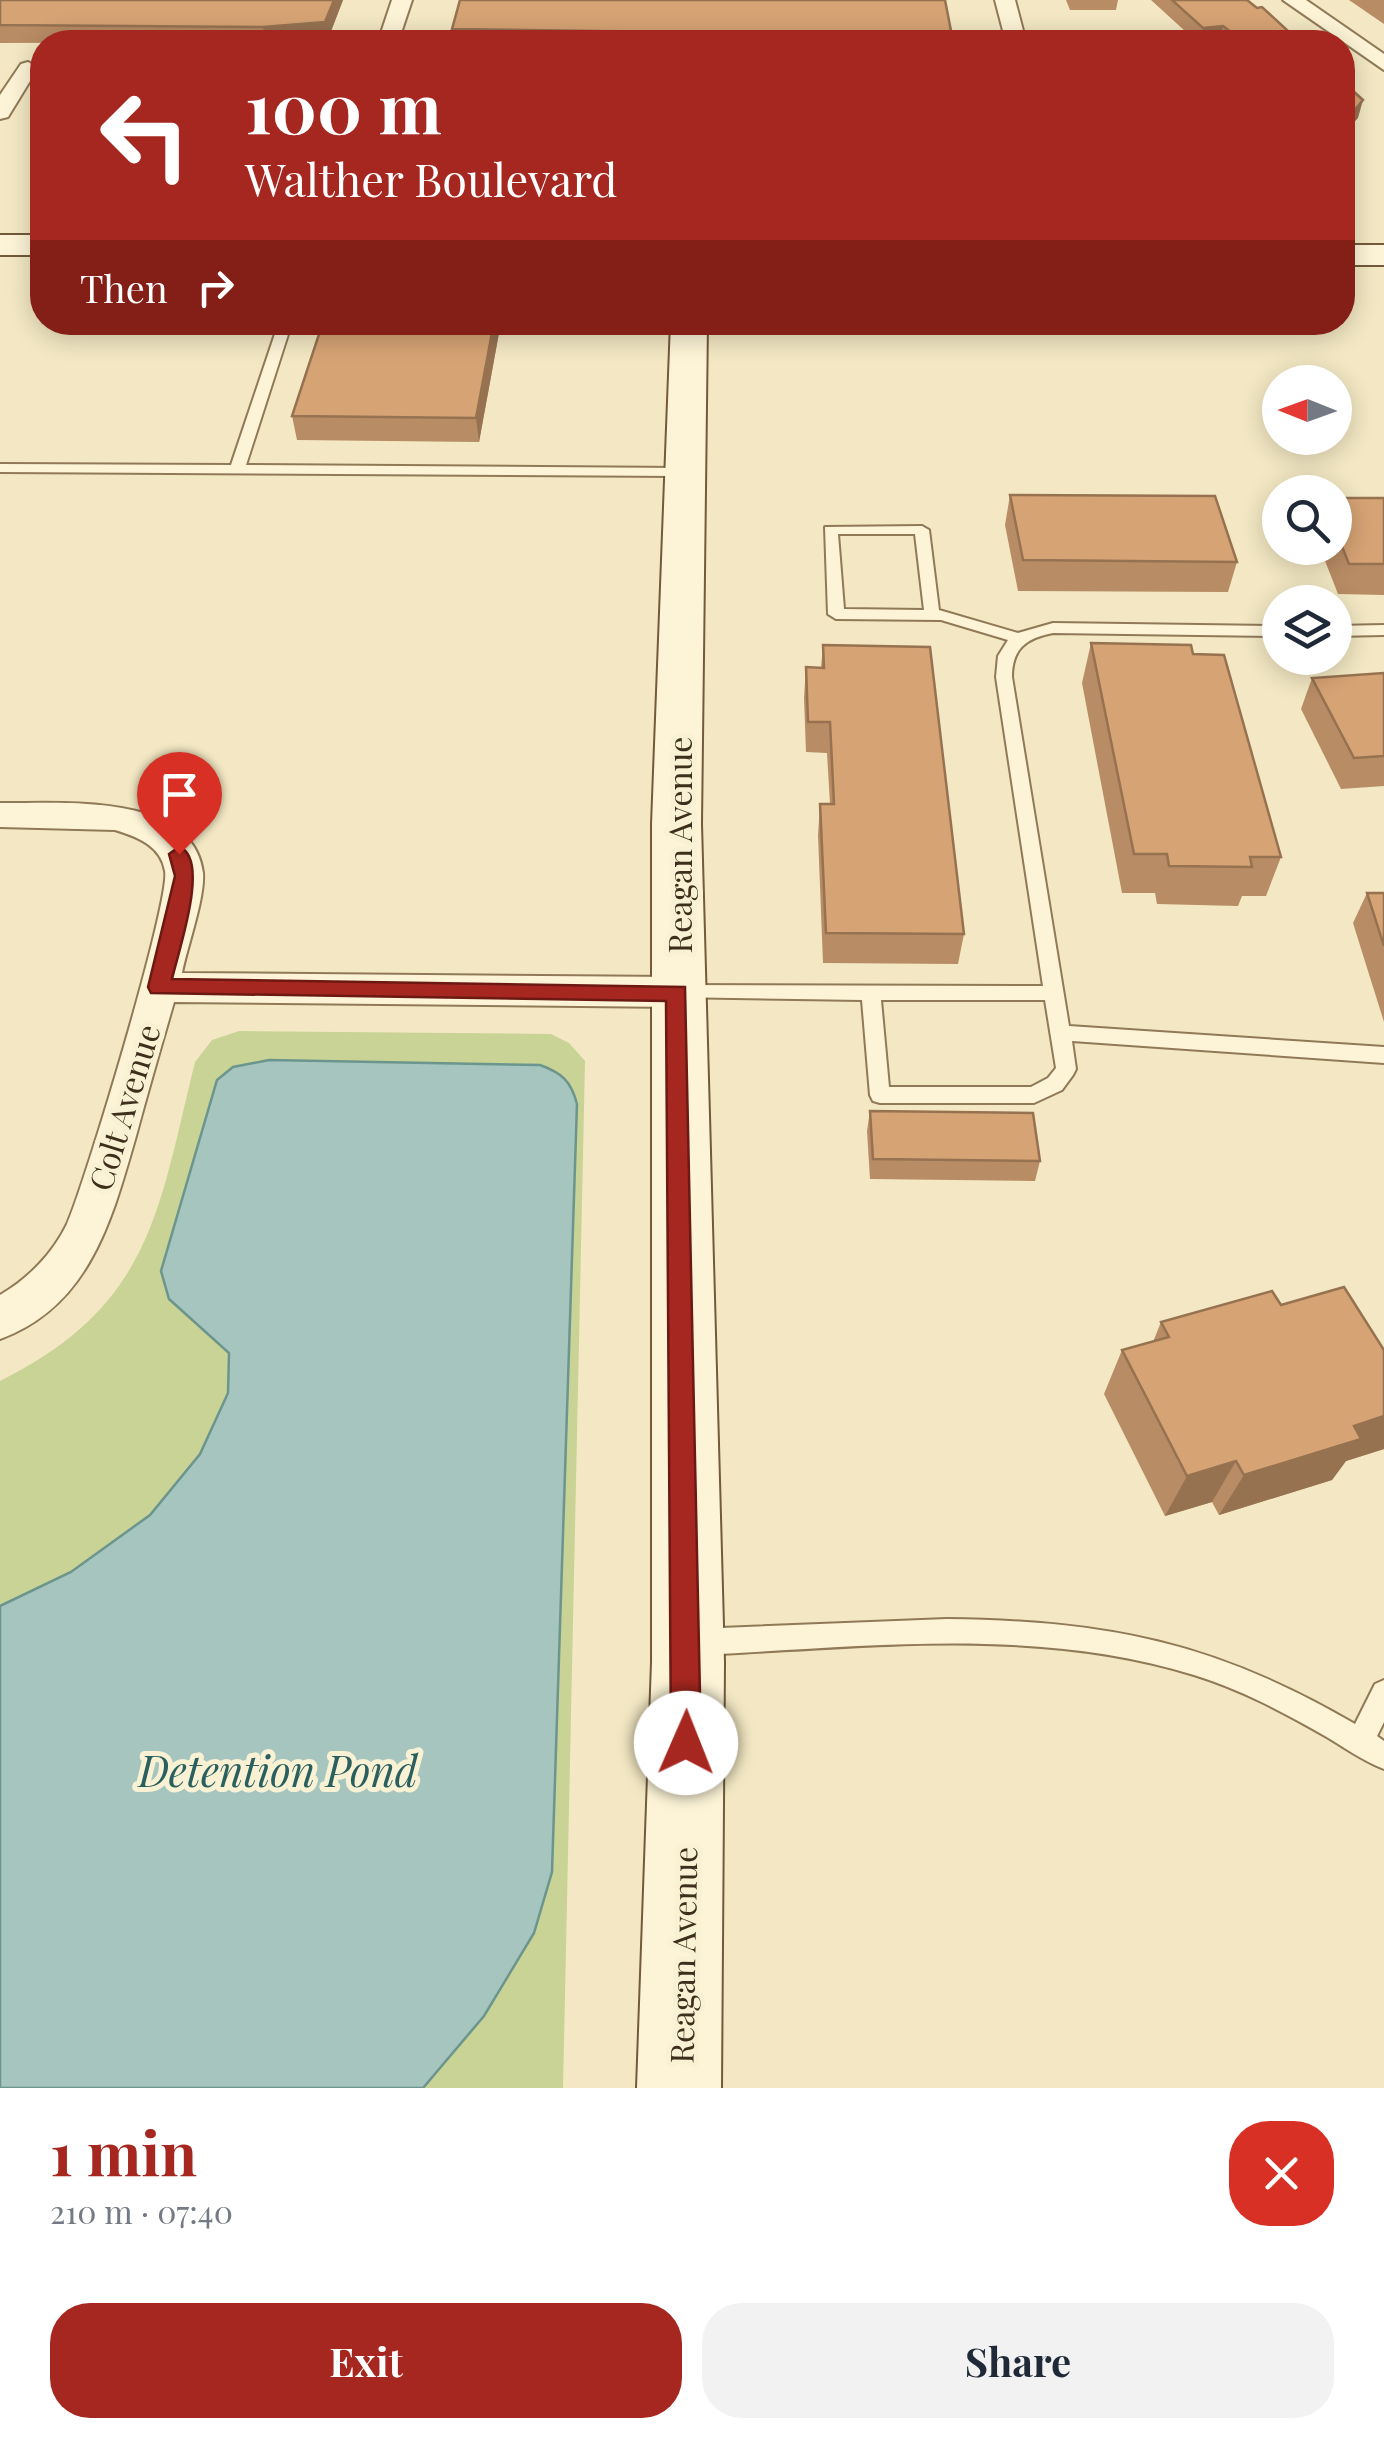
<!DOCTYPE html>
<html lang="en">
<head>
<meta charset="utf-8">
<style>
	body { margin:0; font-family:"Playfair Display",serif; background:#f2f2f3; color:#1f2937; height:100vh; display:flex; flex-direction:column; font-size:38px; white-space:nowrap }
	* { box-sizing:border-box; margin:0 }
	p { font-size:32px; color:#747a83 }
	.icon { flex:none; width:55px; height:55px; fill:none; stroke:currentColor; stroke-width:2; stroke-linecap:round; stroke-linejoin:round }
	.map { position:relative; height:2088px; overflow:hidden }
	.sheet { display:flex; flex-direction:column; background:#fff; flex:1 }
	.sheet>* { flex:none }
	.guide { position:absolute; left:30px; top:30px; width:1325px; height:305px; border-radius:40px; box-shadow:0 5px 25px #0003; background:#a6271f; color:#fff; overflow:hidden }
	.needle { width:65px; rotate:271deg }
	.buttons { position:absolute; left:1262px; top:365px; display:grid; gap:20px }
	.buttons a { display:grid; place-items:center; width:90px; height:90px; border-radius:50%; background:#fff; box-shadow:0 5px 25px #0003; font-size:50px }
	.pin { position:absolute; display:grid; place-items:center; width:85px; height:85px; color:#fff; margin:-102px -42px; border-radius:50% 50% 50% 0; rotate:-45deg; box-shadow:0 0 10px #0007 }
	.pin .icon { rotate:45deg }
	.me { position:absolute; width:110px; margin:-55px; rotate:1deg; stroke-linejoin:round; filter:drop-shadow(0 0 8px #0008) }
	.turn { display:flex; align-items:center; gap:35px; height:210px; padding:0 50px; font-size:45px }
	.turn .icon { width:130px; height:130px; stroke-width:2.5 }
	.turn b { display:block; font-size:70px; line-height:85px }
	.then { display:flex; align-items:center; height:95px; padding:0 50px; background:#0003; gap:20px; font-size:38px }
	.round { display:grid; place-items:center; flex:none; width:105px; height:105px; border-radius:40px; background:#f2f2f3 }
	.summary { display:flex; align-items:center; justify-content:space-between; height:170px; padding:0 50px }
	h1 { font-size:60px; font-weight:700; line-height:75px; color:#a6271f }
	.primary-button { display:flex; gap:20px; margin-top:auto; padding:20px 50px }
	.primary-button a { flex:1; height:115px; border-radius:40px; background:#a6271f; color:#fff; font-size:40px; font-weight:700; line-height:115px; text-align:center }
	.primary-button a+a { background:#f2f2f3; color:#1f2937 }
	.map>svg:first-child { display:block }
</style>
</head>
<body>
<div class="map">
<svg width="1384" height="2088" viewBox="0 0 1384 2088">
	<rect width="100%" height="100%" fill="#f3e8c3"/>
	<path fill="#c8d395" d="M239 1031 551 1034 569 1043 585 1061 563 2088H0V1381C152 1305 158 1212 195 1062L212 1040Z"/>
	<path fill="#a5c5be" stroke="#6b958d" stroke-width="2.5" d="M269 1060 540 1065C562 1073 571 1081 577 1104L552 1872 534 1933 484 2016 423 2088H0V1606L71 1572 150 1515 200 1454 228 1393 229 1353 169 1299 161 1271 217 1080 233 1067Z"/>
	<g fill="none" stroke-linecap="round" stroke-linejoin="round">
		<defs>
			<g id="lane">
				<polygon points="279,322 292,322 246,465 681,468 688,472 681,476 0,472 0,464 231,465"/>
				<path d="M922 526 929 530 939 610 1018 633 1053 623 1280 626V636L1053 633C1026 638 1012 649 1012 677L1069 1026 1384 1047V1063L1072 1041 1076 1069 1073 1075 1062 1090 1034 1103H880L873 1101 870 1095 862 1000 672 997 669 992 679 985 1043 986 996 677 998 656 1008 640 941 620 836 619 828 614 825 527ZM838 534H915L924 610 844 609ZM881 1000H1045L1056 1068 1048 1078 1031 1087H889Z"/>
				<polygon points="1384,625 1384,635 1335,636 1335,626"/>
				<path d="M947 1619C1107 1621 1215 1642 1355 1724L1375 1684 1384 1680V1722L1377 1736 1384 1741V1769C1363 1761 1344 1747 1325 1736 1283 1712 1240 1689 1194 1675 1034 1625 861 1648 696 1655L687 1651 683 1642 687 1633 696 1629Z"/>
			</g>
			<g id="street">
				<polygon points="392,0 412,0 398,42 378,42"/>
				<polygon points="995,0 1015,0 1026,42 1006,42"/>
				<polygon points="1283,0 1306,0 1384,54 1384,70"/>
				<polygon points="28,62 38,68 8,117 0,119 0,95 21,64"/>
				<path d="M0 803C59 804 193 791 203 873 205 898 187 947 182 973L677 977 691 982 696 992 691 1002 677 1007 174 1002C161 1047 148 1091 136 1136 112 1219 90 1306 0 1339V1295C28 1279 53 1253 67 1224 84 1187 171 899 165 871 161 846 138 837 115 830L0 827Z"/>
			</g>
			<g id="secondary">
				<rect x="0" y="235" width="42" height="20"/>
				<rect x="1342" y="245" width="42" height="20"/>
				<polygon points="671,322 707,322 701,824 724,1662 721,2088 637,2088 652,1662 652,824"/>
			</g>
		</defs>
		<use href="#lane" stroke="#907957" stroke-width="4"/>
		<use href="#street" stroke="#907957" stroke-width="4"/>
		<use href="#secondary" stroke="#725a3a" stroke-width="4"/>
		<use href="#lane" fill="#fdf4d7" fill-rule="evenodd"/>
		<use href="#street" fill="#fdf4d7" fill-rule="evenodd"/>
		<use href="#secondary" fill="#fdf4d7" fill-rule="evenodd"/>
	</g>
	<g fill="#b88c64">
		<polygon points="0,0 343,0 328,39 286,42 0,43"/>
		<polygon points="1066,0 1118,0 1116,10 1070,10"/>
		<polygon points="1151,0 1247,0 1300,42 1197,42"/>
		<polygon points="1349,0 1384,0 1384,24"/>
		<polygon points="452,29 952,36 951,42 453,42"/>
		<polygon points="501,322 479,442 297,440 292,416"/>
		<polygon points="1010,495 1237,562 1228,592 1018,591 1005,525"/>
		<polygon points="1335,498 1384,498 1384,595 1338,594 1320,548 1335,548"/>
		<polygon points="1091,643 1193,654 1281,857 1266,896 1242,896 1238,906 1157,904 1155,893 1122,893 1082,683"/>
		<polygon points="823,645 964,934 958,964 823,963 818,835 820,804 830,804 827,753 806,752 804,698 806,667 821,668"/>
		<polygon points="1384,673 1384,786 1341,789 1301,709 1312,678"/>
		<polygon points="1367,893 1384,893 1384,1022 1353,923"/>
		<polygon points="870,1111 1040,1161 1035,1181 870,1179 867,1131"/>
		<polygon points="1281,1305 1384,1350 1384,1449 1346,1461 1332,1480 1219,1515 1212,1502 1165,1516 1104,1394 1122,1350 1153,1342 1161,1322"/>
	</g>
	<g fill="#967251">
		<polygon points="334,0 343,0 328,39 266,42 263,27"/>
		<polygon points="1223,26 1220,42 1200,42 1203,28"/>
		<polygon points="1363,100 1358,118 1342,135 1344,123"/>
		<polygon points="494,322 501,322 479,442 476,418"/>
		<polygon points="1384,1416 1384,1449 1346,1461 1332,1480 1219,1515 1244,1475 1354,1426"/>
		<polygon points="1236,1461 1212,1502 1165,1516 1187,1476"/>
	</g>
	<g fill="#d6a374" stroke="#967251" stroke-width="2.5">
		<polygon points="0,0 334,0 325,22 263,27 0,25"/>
		<polygon points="460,0 945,0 952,36 452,29"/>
		<polygon points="1172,0 1247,0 1257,8 1262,7 1300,42 1244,42 1223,26 1203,28"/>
		<polygon points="1342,81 1363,100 1344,123 1342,122"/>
		<polygon points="323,322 494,322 476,418 292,416"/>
		<polygon points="1010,495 1215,496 1237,562 1023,560"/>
		<polygon points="1335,498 1384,498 1384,564 1349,564 1335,529"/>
		<polygon points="1091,643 1191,645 1193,654 1224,655 1281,857 1250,857 1252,867 1169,866 1167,854 1134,854"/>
		<polygon points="823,645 930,647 964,934 826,933 820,804 834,804 830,722 808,722 806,667 824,668"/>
		<polygon points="1384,673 1384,756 1354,758 1312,678"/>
		<polygon points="1367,893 1384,893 1384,946"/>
		<polygon points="870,1111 1033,1113 1040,1161 873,1159"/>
		<polygon points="1344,1287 1384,1350 1384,1416 1354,1426 1361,1439 1244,1475 1236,1461 1187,1476 1122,1350 1169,1337 1161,1322 1272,1291 1281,1305"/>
	</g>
	<path fill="#a6271f" stroke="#6c1914" stroke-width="2.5" d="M179 847C211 858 178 952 172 979L685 987 701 1743 697 1754 686 1758 675 1754 671 1743 666 1001 151 993 148 987 175 876 169 854Z"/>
	<g text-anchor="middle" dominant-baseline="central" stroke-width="10" stroke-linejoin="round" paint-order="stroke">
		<g font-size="32" fill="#3e2f1d" stroke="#f9f1d3">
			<text transform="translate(678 845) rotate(-90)">Reagan Avenue</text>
			<text transform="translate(123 1107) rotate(-73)">Colt Avenue</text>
			<text transform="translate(682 1955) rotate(-89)">Reagan Avenue</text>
		</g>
		<g font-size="42" font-style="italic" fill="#2a5f5f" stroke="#f9f1d3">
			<text x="278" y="1770">Detention Pond</text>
		</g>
	</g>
</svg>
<div class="buttons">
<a><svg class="needle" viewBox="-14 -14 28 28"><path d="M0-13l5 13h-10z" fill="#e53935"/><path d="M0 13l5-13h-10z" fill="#747a83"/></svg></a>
<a><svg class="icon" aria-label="search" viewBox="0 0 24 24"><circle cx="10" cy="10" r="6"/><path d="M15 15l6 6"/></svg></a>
<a><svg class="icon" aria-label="layers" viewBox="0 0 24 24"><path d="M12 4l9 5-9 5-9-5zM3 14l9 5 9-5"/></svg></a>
</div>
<div class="pin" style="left:179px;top:854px;background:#d93025"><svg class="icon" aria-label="arrive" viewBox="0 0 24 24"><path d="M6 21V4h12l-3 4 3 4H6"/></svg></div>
<svg class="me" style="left:686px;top:1743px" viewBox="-20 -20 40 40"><circle r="19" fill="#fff"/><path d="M0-13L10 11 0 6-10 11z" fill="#a6271f"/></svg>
<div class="guide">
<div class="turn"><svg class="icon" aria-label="left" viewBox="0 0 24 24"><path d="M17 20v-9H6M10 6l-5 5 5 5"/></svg><div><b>100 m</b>Walther Boulevard</div></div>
<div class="then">Then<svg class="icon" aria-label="right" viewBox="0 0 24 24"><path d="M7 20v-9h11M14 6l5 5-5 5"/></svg></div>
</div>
</div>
<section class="sheet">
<div class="summary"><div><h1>1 min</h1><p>210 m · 07:40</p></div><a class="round" style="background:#d93025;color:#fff"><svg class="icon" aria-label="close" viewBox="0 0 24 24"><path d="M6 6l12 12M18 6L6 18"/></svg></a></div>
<div class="primary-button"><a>Exit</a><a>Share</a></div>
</section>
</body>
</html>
